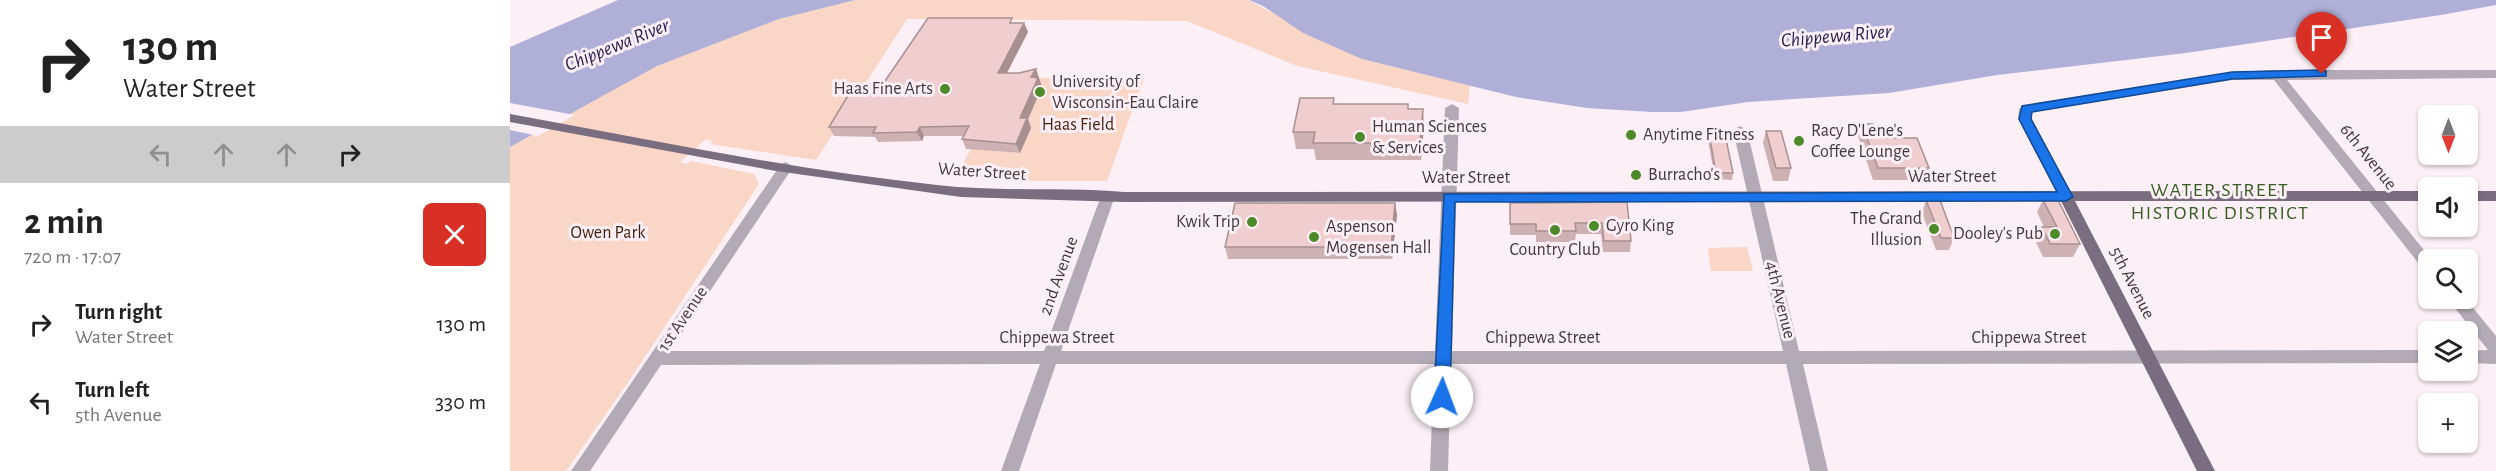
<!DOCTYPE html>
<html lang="en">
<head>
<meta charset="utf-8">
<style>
	body { margin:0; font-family:"Alegreya Sans",sans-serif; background:#f2f2f2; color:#222; height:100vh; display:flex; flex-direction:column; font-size:22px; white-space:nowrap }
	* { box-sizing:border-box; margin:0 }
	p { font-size:20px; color:#767676 }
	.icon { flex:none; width:33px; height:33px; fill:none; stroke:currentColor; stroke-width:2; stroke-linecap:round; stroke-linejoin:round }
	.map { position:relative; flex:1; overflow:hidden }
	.details { display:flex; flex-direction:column; background:#fff; width:510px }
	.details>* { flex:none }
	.hud { background:#fff; color:#222; overflow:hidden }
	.needle { width:39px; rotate:180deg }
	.controls { position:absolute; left:1908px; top:105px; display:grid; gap:12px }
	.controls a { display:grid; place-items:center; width:60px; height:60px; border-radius:9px; background:#fff; box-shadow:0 2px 4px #0004; font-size:30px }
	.pin { position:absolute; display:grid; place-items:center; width:51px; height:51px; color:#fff; margin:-62px -26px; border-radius:50% 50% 50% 0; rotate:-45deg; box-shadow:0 0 6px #0007 }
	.pin .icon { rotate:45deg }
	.me { position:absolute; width:66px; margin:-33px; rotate:2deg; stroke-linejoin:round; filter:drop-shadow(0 0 4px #0008) }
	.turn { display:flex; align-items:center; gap:21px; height:126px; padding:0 24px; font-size:27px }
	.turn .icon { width:78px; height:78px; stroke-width:2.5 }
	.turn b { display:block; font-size:42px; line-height:51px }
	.lanes { display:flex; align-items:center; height:57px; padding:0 24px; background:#0003; justify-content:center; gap:30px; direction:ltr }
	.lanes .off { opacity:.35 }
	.round { display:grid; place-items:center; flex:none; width:63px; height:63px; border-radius:9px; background:#f2f2f2 }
	.head { display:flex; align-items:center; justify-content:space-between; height:102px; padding:0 24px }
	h1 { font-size:36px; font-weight:700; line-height:45px }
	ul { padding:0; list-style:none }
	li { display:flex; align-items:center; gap:18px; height:78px; padding:0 24px }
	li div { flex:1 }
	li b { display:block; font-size:22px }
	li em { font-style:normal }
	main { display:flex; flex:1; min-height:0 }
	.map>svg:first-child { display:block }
</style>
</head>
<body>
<main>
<section class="details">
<div class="hud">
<div class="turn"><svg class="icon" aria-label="right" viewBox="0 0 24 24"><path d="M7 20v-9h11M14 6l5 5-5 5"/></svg><div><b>130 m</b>Water Street</div></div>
<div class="lanes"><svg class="icon off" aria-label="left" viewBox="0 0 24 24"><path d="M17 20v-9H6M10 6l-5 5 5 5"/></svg><svg class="icon off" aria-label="ahead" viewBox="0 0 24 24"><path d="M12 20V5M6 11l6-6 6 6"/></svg><svg class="icon off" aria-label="ahead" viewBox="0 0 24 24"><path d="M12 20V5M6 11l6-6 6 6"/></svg><svg class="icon" aria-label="right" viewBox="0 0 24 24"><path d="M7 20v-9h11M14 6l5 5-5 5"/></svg></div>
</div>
<div class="head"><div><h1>2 min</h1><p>720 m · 17:07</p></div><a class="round" style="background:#d93025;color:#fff"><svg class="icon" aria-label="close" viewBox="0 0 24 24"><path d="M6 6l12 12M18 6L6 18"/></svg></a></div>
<ul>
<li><svg class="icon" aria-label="right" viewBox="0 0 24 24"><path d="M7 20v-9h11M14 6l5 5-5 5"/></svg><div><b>Turn right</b><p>Water Street</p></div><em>130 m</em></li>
<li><svg class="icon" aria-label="left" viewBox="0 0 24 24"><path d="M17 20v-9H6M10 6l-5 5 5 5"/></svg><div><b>Turn left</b><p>5th Avenue</p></div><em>330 m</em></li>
</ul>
</section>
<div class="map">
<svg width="1986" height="471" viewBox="0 0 1986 471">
	<rect width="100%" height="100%" fill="#fcf0f6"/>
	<g fill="#fad6c6">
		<polygon points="345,0 738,0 852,59 960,85 958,104 787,66 677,21 397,19 306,160 200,144 203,141 195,140 170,162 177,164 181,161 244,174 249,184 119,381 56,471 0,471 0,147 146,66 269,19"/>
		<polygon points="529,78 634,78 597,181 523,181 446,176 461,149 510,153 500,127"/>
		<polygon points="1237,247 1243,271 1201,271 1198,248"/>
	</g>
	<g fill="#b0afd7">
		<polygon points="108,0 345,0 269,19 147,66 0,147 0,47"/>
		<polygon points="739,0 1986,0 1986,5 1931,15 1676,53 1487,75 1379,93 1238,102 1171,112 1142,112 1077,108 1006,97 852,59 793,33 753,6"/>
	</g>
	<polygon fill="#fcf0f6" points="0,103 65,115 28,136 0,130"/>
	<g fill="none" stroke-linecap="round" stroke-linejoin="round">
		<g fill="#b2aab5" fill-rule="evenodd">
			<polygon points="1766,70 1986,70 1986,78 1777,80 1922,260 1918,260 1918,271 1913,269 1764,80 1722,80 1522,112 1522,119 1563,197 1556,202 1549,197 1508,119 1509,109 1516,105 1722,72"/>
			<polygon points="942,104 949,108 942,351 1273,351 1223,130 1230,126 1237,130 1289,351 1918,350 1918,363 1293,364 1318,471 1300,471 1276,364 941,364 938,471 920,471 924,364 546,364 509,471 491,471 530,364 151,365 80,471 61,471 271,164 276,162 283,167 281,170 160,351 534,351 591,196 598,191 605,196 551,351 925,351 935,108"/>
			<polygon points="1937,298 1955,298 1986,336 1986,364 1958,363 1958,351 1978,350"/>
		</g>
		<g fill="#7a6d80" fill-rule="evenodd">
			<path d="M0 114C142 140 284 170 427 185 489 192 552 187 614 192L1918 191V201H1565L1705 471H1687L1551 201 614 202 451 197 266 171 0 122Z"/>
			<rect x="1958" y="191" width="28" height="10"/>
		</g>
	</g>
	<g fill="#ceb1b2">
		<polygon points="504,23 514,23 518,32 497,73 509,73 526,69 532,87 518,119 521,128 510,153 456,149 452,139 454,136 414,136 412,141 368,142 365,137 324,136 319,127 373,84"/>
		<polygon points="825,104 899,109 914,126 911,160 806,160 804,149 786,149 783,132"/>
		<polygon points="1352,124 1369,138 1419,168 1414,180 1363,180 1348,136"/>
		<polygon points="1256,131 1281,168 1278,181 1263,181 1253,143"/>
		<polygon points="1199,134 1223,173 1222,180 1205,179 1198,140"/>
		<polygon points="1416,200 1444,238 1439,250 1426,250 1412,213"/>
		<polygon points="1533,200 1570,244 1563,257 1533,257 1525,240 1532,227 1534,227 1527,212"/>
		<polygon points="1117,202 1121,241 1120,252 1093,252 1091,234 1066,234 1065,242 1026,242 1026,235 1000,235 1000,203"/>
		<polygon points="885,203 887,215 882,259 718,259 715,247"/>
	</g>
	<g fill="#a89091">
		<polygon points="514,23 518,32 492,82 488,73"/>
		<polygon points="526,69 532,87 518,119 521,128 510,153 506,144 510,118 521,77"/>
		<polygon points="913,109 914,126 911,160 910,143"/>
		<polygon points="410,127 414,136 412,141 407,132"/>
		<polygon points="885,203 887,215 882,259 881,247"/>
	</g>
	<g fill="#f0cecf" stroke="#a89091" stroke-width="1.5">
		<polygon points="418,18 502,18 500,23 514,23 488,73 509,73 526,69 521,77 528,78 510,118 517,118 506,144 452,139 459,126 410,127 407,132 363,133 366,127 319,127 345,84 373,84"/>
		<polygon points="790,98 824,98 823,104 898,104 898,109 913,109 910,143 803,143 805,132 783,132"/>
		<polygon points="1352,124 1363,124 1369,138 1407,138 1419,168 1368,168"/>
		<polygon points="1256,131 1271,131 1281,168 1266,168"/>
		<polygon points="1199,134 1215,134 1223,173 1206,173"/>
		<polygon points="1416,200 1430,200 1444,238 1431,238"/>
		<polygon points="1533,200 1548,200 1570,244 1540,244 1532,227 1547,227"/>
		<polygon points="1117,202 1121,241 1094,241 1092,223 1065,223 1066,231 1026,231 1026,224 1000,224 1000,203"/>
		<polygon points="725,203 885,203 881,247 715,247"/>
	</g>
	<polygon fill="#1a73e8" stroke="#114b97" stroke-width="1.5" points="1812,70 1816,71 1816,76 1722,79 1522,112 1521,119 1563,197 1556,201 945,202 940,397 932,403 924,397 934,194 1547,192 1509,119 1512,106 1722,72"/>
	<g fill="#4c8a2a" stroke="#fcf0f6" stroke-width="2">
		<circle cx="435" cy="89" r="6"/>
		<circle cx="530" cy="92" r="6"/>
		<circle cx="1121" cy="135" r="6"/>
		<circle cx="850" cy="137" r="6"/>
		<circle cx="1289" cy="141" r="6"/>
		<circle cx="1126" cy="175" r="6"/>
		<circle cx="742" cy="222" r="6"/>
		<circle cx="1084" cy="226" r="6"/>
		<circle cx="1424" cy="229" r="6"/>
		<circle cx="1045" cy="230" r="6"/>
		<circle cx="1545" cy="234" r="6"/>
		<circle cx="804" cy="237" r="6"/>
	</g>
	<g text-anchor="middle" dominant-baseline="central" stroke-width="6" stroke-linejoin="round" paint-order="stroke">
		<g font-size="18" fill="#44383e" stroke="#fcf0f6" text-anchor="start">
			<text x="542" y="82">University of<tspan x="542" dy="21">Wisconsin-Eau Claire</tspan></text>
			<text x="423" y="89" text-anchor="end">Haas Fine Arts</text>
			<text x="862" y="127">Human Sciences<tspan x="862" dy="21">&amp; Services</tspan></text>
			<text x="1301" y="131">Racy D'Lene's<tspan x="1301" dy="21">Coffee Lounge</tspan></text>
			<text x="1133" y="135">Anytime Fitness</text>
			<text x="1138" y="175">Burracho's</text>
			<text x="1412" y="219" text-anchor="end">The Grand<tspan x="1412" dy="21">Illusion</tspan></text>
			<text x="730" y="222" text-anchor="end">Kwik Trip</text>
			<text x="1096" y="226">Gyro King</text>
			<text x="816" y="227">Aspenson<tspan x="816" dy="21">Mogensen Hall</tspan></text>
			<text x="1533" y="234" text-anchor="end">Dooley's Pub</text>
			<text x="1045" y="250" text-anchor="middle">Country Club</text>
		</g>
		<g font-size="18" fill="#461e08" stroke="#fcf0f6">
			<text x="568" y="125">Haas Field</text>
			<text x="98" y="233">Owen Park</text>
		</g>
		<g font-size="18" fill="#44383e" stroke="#fcf0f6">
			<text transform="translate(1858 157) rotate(51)">6th Avenue</text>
			<text transform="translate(472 172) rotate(4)">Water Street</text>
			<text x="1442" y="177">Water Street</text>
			<text x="956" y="178">Water Street</text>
			<text transform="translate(549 276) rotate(-70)">2nd Avenue</text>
			<text transform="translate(1622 283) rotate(63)">5th Avenue</text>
			<text transform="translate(1270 300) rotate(76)">4th Avenue</text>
			<text transform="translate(173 319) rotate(-56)">1st Avenue</text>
			<text x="547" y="338">Chippewa Street</text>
			<text x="1033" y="338">Chippewa Street</text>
			<text x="1519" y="338">Chippewa Street</text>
		</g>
		<g font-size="20" font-style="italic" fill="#292254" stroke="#fcf0f6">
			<text transform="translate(1326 36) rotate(-5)">Chippewa River</text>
			<text transform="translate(107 45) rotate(-22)">Chippewa River</text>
		</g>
		<g font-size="20" letter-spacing="1.5" fill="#375f23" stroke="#fcf0f6">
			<text x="1710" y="190">WATER STREET<tspan x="1710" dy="23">HISTORIC DISTRICT</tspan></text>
		</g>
	</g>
</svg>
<div class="controls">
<a><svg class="needle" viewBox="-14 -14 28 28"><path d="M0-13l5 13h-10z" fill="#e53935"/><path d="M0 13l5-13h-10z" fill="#767676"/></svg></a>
<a><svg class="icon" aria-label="sound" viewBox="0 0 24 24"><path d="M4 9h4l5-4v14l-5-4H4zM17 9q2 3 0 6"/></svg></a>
<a><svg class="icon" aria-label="search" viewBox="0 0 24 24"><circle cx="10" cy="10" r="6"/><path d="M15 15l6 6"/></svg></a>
<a><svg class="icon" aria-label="layers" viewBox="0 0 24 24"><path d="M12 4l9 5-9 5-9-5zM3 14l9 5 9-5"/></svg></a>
<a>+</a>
</div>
<div class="pin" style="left:1812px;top:74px;background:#d93025"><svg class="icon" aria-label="arrive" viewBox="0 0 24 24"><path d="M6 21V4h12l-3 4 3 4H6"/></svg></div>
<svg class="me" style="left:932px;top:397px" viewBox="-20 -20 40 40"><circle r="19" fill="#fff"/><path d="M0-13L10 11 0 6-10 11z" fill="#1a73e8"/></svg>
</div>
</main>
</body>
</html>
